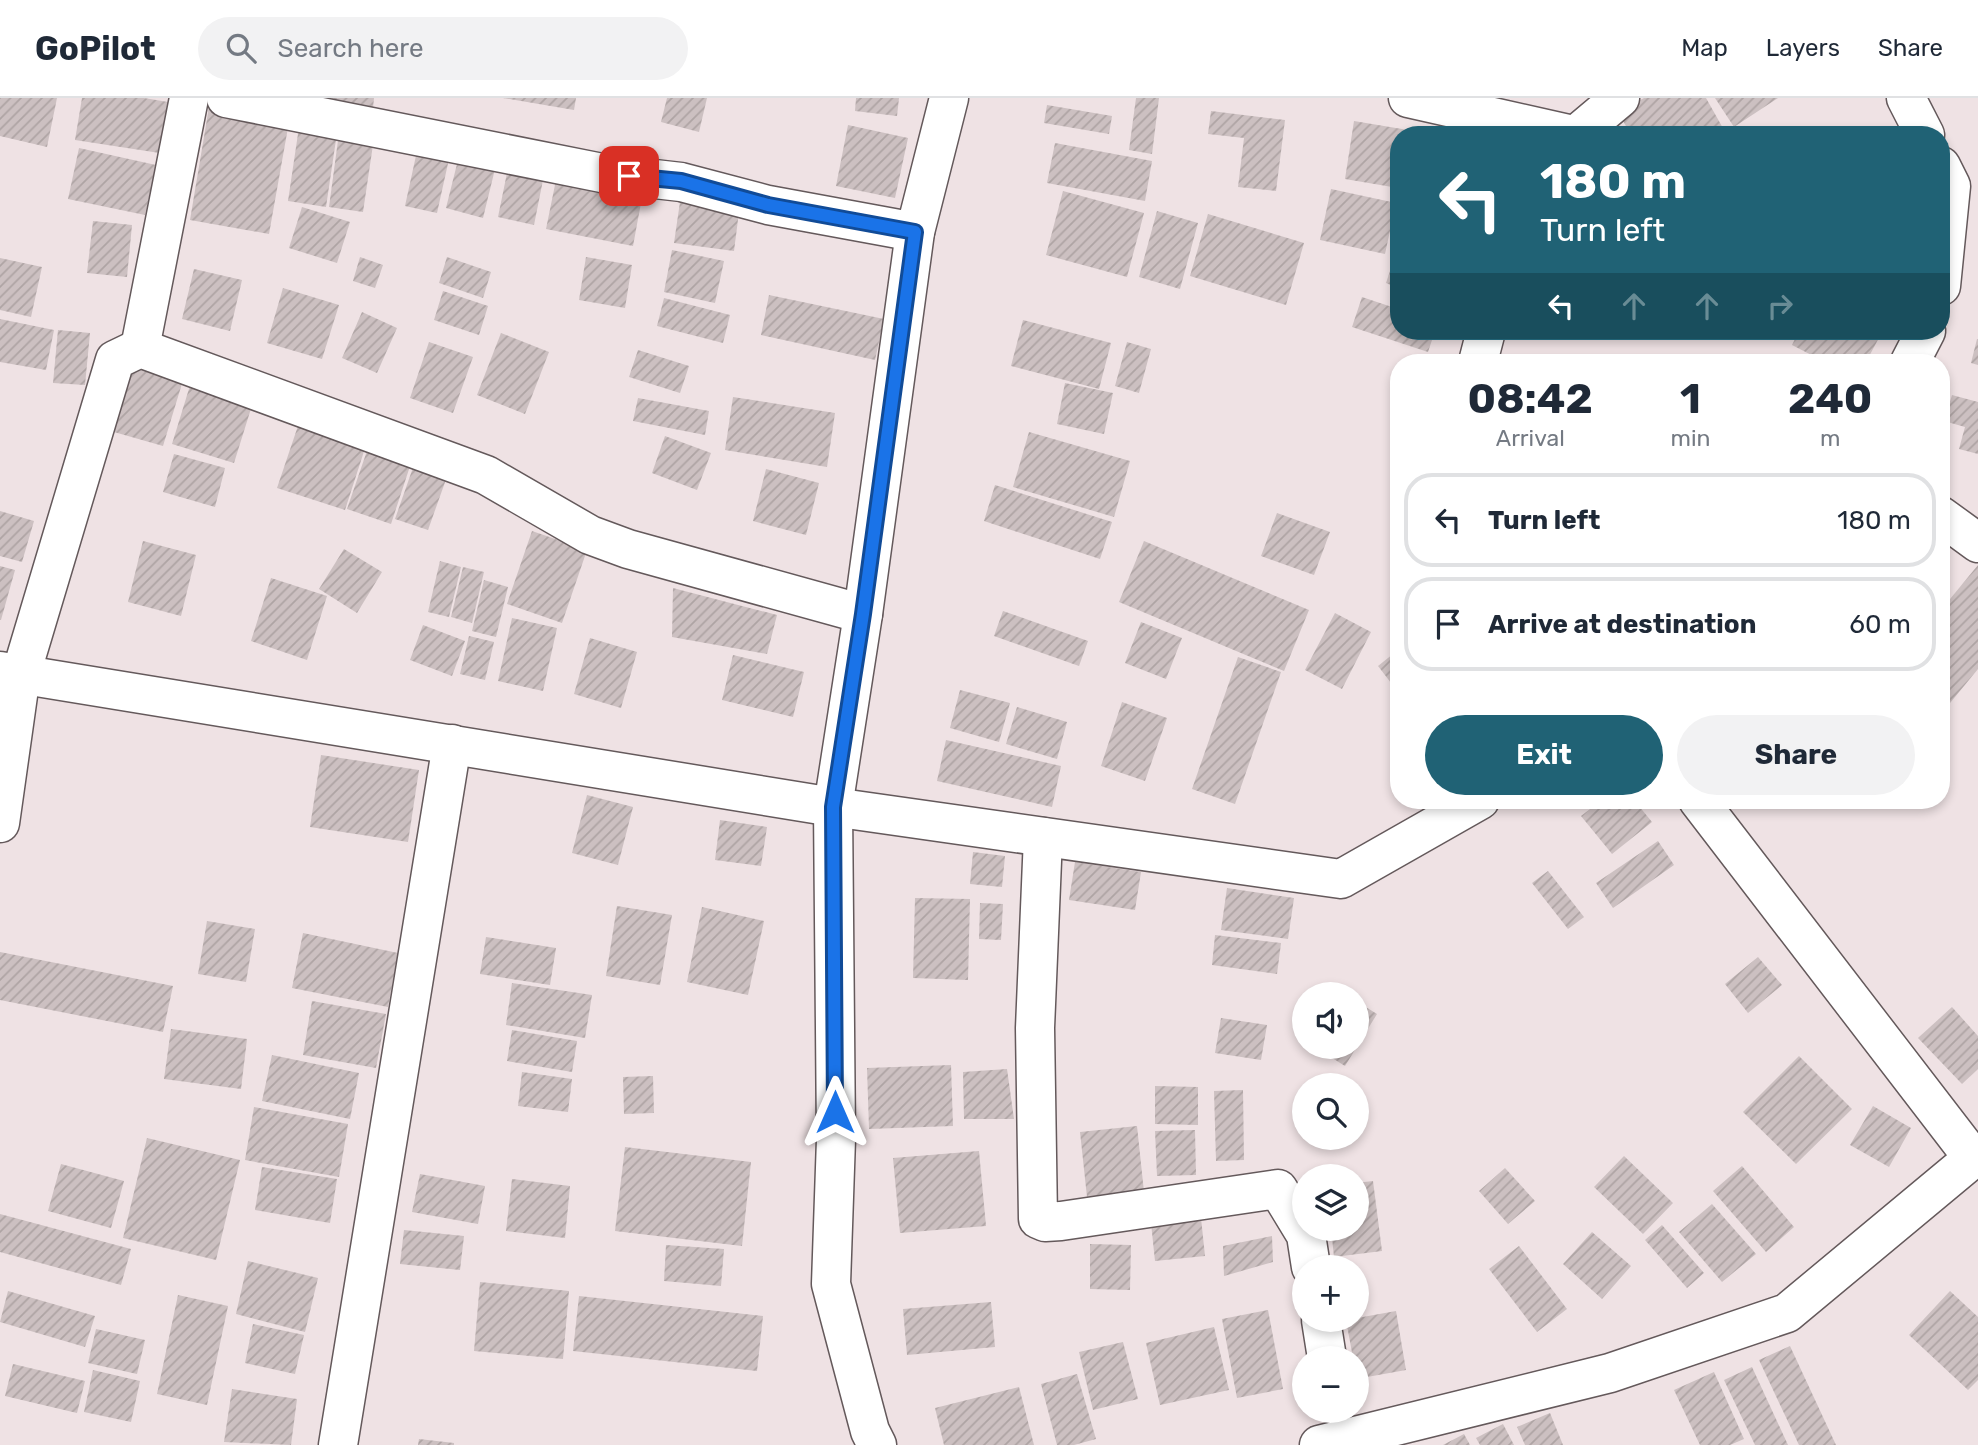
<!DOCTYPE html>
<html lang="en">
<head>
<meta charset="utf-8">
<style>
	body { margin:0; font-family:Rubik,sans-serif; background:#f2f2f3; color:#1f2937; height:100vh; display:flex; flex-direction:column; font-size:26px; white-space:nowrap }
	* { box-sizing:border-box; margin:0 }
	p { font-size:23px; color:#747a83 }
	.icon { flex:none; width:38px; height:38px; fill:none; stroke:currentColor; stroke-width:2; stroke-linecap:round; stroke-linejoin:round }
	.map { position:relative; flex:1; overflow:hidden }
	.details { position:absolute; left:1390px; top:256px; width:560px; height:455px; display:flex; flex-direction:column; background:#fff; border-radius:28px; box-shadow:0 4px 10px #0003 }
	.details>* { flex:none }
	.top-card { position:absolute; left:1390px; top:28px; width:560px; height:214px; border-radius:28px; box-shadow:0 4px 10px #0003; background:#206275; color:#fff; overflow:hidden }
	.buttons { position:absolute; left:1292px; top:884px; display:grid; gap:14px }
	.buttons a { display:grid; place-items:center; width:77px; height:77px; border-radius:50%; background:#fff; box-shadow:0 4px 10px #0003; font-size:35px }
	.pin { position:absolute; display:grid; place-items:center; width:60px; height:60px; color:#fff; margin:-30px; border-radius:14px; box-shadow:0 4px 10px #0006 }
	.me { position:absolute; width:77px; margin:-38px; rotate:0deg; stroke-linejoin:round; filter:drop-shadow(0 0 5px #0008) }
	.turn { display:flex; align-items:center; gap:24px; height:147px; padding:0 35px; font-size:32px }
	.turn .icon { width:91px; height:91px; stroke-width:2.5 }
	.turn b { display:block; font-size:49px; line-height:60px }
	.lanes { display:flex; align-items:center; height:66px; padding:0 35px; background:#0003; justify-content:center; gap:35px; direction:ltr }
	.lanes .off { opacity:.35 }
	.eta { display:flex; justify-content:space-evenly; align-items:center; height:119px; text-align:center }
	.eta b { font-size:42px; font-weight:700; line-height:49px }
	.action { display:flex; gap:14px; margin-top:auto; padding:14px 35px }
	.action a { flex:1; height:80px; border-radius:42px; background:#206275; color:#fff; font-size:28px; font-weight:700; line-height:80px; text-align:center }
	.action a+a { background:#f2f2f3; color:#1f2937 }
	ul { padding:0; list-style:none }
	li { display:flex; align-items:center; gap:21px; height:94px; margin:0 14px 10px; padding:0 21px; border:4px solid #e0e1e3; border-radius:28px }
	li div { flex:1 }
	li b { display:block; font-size:26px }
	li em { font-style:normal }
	header { display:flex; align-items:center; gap:42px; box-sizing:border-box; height:98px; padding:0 35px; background:#fff; border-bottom:2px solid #e0e1e3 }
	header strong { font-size:33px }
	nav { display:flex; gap:38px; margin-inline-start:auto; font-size:24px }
	.search { width:490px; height:63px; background:#f2f2f3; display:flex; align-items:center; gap:18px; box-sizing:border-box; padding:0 24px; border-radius:38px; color:#747a83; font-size:26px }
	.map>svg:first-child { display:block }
</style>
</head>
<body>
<header>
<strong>GoPilot</strong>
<div class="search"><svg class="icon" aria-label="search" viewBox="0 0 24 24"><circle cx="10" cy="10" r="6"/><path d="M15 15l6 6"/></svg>Search here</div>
<nav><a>Map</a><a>Layers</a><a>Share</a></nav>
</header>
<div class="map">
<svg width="1978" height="1347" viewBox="0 0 1978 1347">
	<defs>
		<pattern id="building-hatch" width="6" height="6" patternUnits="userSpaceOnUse" patternTransform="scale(1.75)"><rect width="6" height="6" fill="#ccc0c1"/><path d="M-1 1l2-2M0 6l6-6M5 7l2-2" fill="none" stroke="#aea4a4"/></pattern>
	</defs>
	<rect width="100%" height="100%" fill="#efe2e4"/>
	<g fill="url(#building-hatch)">
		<polygon points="0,0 57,0 47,49 0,38"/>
		<polygon points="82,0 144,0 174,5 166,56 75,42"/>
		<polygon points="332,0 374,0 373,10 331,4"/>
		<polygon points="503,0 576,0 574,12"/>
		<polygon points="667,0 707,0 699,34 661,24"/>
		<polygon points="856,0 899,0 897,18 855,13"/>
		<polygon points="1136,0 1159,0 1152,56 1129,52"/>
		<polygon points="1644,0 1706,0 1724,32 1715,37 1631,37 1618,14"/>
		<polygon points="1715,0 1778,0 1734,29"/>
		<polygon points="1047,7 1112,18 1109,36 1044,25"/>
		<polygon points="209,9 289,24 269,136 190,122"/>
		<polygon points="1211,13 1285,22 1276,93 1238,89 1244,40 1208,36"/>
		<polygon points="1354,23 1414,33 1413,37 1398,37 1398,90 1345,81"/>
		<polygon points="848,27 908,40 895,100 836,88"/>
		<polygon points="299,29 337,35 326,109 288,103"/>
		<polygon points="339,35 374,40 363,114 329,109"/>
		<polygon points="1055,45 1152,63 1145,103 1047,85"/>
		<polygon points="79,50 156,67 145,117 68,101"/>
		<polygon points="417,53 449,61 437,115 405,108"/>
		<polygon points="458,62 495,71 483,120 446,110"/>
		<polygon points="507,75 543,82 534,127 498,119"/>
		<polygon points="557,77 643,94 633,148 546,131"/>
		<polygon points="1331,91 1396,105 1385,156 1320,142"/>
		<polygon points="1063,93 1144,115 1127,179 1046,157"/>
		<polygon points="681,97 740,106 734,153 674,145"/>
		<polygon points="302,109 350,124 337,165 289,150"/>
		<polygon points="1157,113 1198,125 1180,191 1139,179"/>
		<polygon points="1208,116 1304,145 1286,207 1190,178"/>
		<polygon points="93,123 132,127 127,179 87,175"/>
		<polygon points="672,152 724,163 715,205 664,194"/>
		<polygon points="360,159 383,167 375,190 353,183"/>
		<polygon points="447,159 491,174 483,200 439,185"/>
		<polygon points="586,159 632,167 625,210 579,202"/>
		<polygon points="0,160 42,169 31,219 0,212"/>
		<polygon points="1392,167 1398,169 1398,190 1386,185"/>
		<polygon points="194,171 242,182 230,233 182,221"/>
		<polygon points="283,190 339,207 322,261 267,245"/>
		<polygon points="443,193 488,208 479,237 434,222"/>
		<polygon points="769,197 884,221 875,262 761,237"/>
		<polygon points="1362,199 1398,211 1398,233 1435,233 1428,254 1352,229"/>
		<polygon points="664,200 730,217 723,245 657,228"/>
		<polygon points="362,214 397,230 377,275 342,260"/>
		<polygon points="0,221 54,232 46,272 0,264"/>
		<polygon points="1023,222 1111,245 1099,291 1011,268"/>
		<polygon points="58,232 90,235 85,287 53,285"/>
		<polygon points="1799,233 1875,233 1881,236 1866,264 1825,264 1792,247"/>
		<polygon points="501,235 549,254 525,316 477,297"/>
		<polygon points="1977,241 1978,241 1978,267 1971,265"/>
		<polygon points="429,244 473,259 453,315 410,300"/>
		<polygon points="1127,244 1151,251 1139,295 1115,288"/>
		<polygon points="638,252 689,268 680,295 629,279"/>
		<polygon points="135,265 184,279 163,348 114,334"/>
		<polygon points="192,281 254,301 234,365 172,346"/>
		<polygon points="1065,285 1113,295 1104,336 1057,326"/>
		<polygon points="1952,297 1978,304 1978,356 1959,351 1965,329 1944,323"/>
		<polygon points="733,299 835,315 827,369 725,352"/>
		<polygon points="638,300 709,313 705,337 633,323"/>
		<polygon points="301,319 368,341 345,412 277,390"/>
		<polygon points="1029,334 1130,363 1114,419 1013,389"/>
		<polygon points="665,338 711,355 697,392 652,375"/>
		<polygon points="370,344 413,359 391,426 347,411"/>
		<polygon points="174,356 225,370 215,409 163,394"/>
		<polygon points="416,361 449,373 428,432 395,421"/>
		<polygon points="766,371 819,385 806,437 753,423"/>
		<polygon points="995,387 1112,424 1100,461 984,423"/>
		<polygon points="0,413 34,423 22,464 0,458"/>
		<polygon points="1277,415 1330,434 1314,477 1261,458"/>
		<polygon points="532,433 587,452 562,525 507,506"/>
		<polygon points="143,443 196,457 181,518 128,504"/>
		<polygon points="1144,443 1309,512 1284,573 1119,504"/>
		<polygon points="344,451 382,474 357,515 319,491"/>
		<polygon points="440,463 461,469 449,519 428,514"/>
		<polygon points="1978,467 1978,571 1941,616 1941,512"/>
		<polygon points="0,468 15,472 1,522 0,522"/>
		<polygon points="463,469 484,474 472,525 451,519"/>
		<polygon points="271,480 327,498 307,562 251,543"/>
		<polygon points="484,482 508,489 496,539 472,533"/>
		<polygon points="673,490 777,517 767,556 672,539"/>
		<polygon points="1003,513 1088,543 1079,568 994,538"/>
		<polygon points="1335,515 1371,534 1342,591 1305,572"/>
		<polygon points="512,520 557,530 543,593 498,583"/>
		<polygon points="1141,524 1182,540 1166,581 1125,565"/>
		<polygon points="423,527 465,543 452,578 410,562"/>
		<polygon points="469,538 494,544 485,582 460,576"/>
		<polygon points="590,540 637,554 621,610 574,596"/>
		<polygon points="1398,552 1398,594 1378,568"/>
		<polygon points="733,557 804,574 793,619 722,602"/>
		<polygon points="1238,559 1281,574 1235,706 1192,691"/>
		<polygon points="960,592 1010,605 999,644 950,630"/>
		<polygon points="1122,604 1167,620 1145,683 1101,668"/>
		<polygon points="1017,609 1067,624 1057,661 1006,646"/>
		<polygon points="946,642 1061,668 1052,709 937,683"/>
		<polygon points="321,657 419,672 408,744 310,729"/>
		<polygon points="587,697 633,709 618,767 572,755"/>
		<polygon points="1602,702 1634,702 1652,724 1612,756 1581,718"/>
		<polygon points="720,722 767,729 761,768 715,762"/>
		<polygon points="1658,743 1674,767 1613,810 1596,785"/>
		<polygon points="973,754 1005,758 1002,789 970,786"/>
		<polygon points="1075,764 1141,774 1135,812 1069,802"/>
		<polygon points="1548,773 1584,819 1568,831 1532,785"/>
		<polygon points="1227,790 1294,800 1288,841 1221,832"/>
		<polygon points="915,800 970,801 968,882 913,880"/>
		<polygon points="980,805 1003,806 1001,842 979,841"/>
		<polygon points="617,808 672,817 660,887 606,878"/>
		<polygon points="702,809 764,823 748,897 687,884"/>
		<polygon points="207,823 255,831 246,884 198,876"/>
		<polygon points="303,835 398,855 388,909 292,890"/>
		<polygon points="1215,837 1281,845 1277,876 1212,867"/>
		<polygon points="486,839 556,850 550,887 480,876"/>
		<polygon points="0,854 173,888 163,934 0,902"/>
		<polygon points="1758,859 1782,887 1748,915 1725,886"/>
		<polygon points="512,885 592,897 585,940 506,927"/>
		<polygon points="1328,885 1345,896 1321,896"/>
		<polygon points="312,903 386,916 376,970 303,957"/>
		<polygon points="1356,903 1377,916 1345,968 1313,948 1356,948"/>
		<polygon points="1952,909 1978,938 1978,971 1962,986 1918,940"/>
		<polygon points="1221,920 1267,927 1261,962 1215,955"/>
		<polygon points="1304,924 1304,943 1296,938"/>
		<polygon points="171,931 247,941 241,991 164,981"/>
		<polygon points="512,932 577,943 572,974 507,963"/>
		<polygon points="272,957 359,975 350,1021 262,1003"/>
		<polygon points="1799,958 1852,1011 1796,1066 1743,1014"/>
		<polygon points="951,967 953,1028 869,1031 867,970"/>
		<polygon points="1007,971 1014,1021 964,1021 963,974"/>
		<polygon points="522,974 572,981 568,1014 518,1008"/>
		<polygon points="653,978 654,1015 624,1016 623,979"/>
		<polygon points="1155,988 1198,989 1198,1027 1155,1026"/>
		<polygon points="1243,992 1244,1062 1216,1063 1214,993"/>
		<polygon points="1873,1008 1911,1030 1889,1069 1850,1047"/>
		<polygon points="254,1009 348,1026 339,1079 245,1062"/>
		<polygon points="1137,1028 1144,1094 1087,1099 1080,1034"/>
		<polygon points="1195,1032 1196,1077 1157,1078 1155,1033"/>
		<polygon points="147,1040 240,1062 216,1162 123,1140"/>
		<polygon points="625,1049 751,1064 742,1148 615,1133"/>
		<polygon points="979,1053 986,1128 900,1135 893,1060"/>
		<polygon points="1624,1058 1673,1105 1643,1136 1594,1089"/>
		<polygon points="61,1066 124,1083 111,1130 48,1113"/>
		<polygon points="1742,1068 1794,1129 1766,1154 1713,1093"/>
		<polygon points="262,1069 337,1081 330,1125 255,1112"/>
		<polygon points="1505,1070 1535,1103 1508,1126 1479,1093"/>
		<polygon points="420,1076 485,1088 478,1126 412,1114"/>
		<polygon points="512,1081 570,1088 565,1140 506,1133"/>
		<polygon points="1373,1083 1382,1153 1334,1159 1331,1130 1356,1130 1356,1085"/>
		<polygon points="1712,1106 1756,1156 1722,1184 1679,1134"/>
		<polygon points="0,1116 131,1151 121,1187 0,1154"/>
		<polygon points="1201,1120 1205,1158 1155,1163 1151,1125"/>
		<polygon points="1662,1127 1704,1175 1687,1190 1645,1142"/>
		<polygon points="404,1132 464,1138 460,1172 400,1166"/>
		<polygon points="1592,1134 1631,1168 1602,1201 1563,1166"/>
		<polygon points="1272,1138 1273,1164 1224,1178 1223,1148"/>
		<polygon points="1090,1146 1131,1147 1130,1192 1090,1191"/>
		<polygon points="666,1147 724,1151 721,1188 664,1183"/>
		<polygon points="1519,1148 1567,1211 1537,1234 1489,1171"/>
		<polygon points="248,1163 318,1180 305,1234 236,1216"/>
		<polygon points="480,1184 569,1193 563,1261 474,1253"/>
		<polygon points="8,1193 95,1218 85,1249 0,1224"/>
		<polygon points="1950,1193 1978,1219 1978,1282 1968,1292 1909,1237"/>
		<polygon points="178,1197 228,1208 207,1307 157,1296"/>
		<polygon points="579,1198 763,1218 757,1273 573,1253"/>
		<polygon points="991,1204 995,1249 907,1257 903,1211"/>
		<polygon points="1268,1212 1283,1291 1237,1300 1222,1221"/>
		<polygon points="1396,1213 1406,1272 1356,1281 1356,1260 1353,1260 1346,1222"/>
		<polygon points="253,1226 304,1237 295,1276 245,1265"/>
		<polygon points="1214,1229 1229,1292 1160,1307 1146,1245"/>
		<polygon points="96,1231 145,1242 137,1276 88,1265"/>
		<polygon points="1123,1244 1138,1301 1093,1312 1079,1254"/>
		<polygon points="1790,1248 1836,1347 1799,1347 1759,1262"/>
		<polygon points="13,1266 85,1283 77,1315 5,1298"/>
		<polygon points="1752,1269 1788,1347 1755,1347 1724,1282"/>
		<polygon points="93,1272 140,1283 131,1324 84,1314"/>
		<polygon points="1714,1274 1744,1341 1730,1347 1700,1347 1674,1292"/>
		<polygon points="1077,1276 1096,1341 1074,1347 1057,1347 1041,1286"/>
		<polygon points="1019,1289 1034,1347 944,1347 935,1310"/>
		<polygon points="232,1291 297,1301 291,1347 224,1344"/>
		<polygon points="1550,1315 1563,1347 1525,1347 1517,1329"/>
		<polygon points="1503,1326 1514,1347 1480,1347 1476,1340"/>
		<polygon points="1464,1336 1470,1347 1443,1347"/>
		<polygon points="419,1341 454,1345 454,1347 418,1347"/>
	</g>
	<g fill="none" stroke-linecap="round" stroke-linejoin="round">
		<defs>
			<g id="minor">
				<polyline points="226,0 602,75 681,84 768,107 915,134"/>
				<polyline points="1408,0 1573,37"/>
				<polyline points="1906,0 1925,37"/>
				<polyline points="1576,37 1620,0"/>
				<polyline points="1941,68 1951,88 1941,188"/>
				<polyline points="140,250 189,0"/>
				<polyline points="1478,264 1486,233"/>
				<polyline points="1910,264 1926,233"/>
				<polyline points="1941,418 1978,445"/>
				<polyline points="0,573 833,709 1341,781 1480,702"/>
				<polyline points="1698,702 1973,1060"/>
				<polyline points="0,725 21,576 115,262 140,250 486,377 590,437 628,451 863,516"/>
				<polyline points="1043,739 1035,930 1038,1121 1045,1124 1061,1123 1278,1091 1306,1137 1311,1169"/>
				<polyline points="1321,1222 1327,1260"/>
				<polyline points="338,1347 452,646"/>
				<polyline points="877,1347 870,1333 831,1186 836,1041 833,709 863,516 915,134 949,0"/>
				<polyline points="1319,1347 1610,1275 1787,1215 1978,1056"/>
			</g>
		</defs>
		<use href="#minor" stroke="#64595b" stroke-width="41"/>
		<use href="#minor" stroke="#fff" stroke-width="38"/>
	</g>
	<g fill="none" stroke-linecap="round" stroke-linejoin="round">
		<defs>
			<polyline id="route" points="629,78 681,83 768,107 915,134 863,516 833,709 835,1014"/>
		</defs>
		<use href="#route" stroke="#114b97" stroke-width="18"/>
		<use href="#route" stroke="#1a73e8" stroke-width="12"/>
	</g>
</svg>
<div class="buttons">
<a><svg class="icon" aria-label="sound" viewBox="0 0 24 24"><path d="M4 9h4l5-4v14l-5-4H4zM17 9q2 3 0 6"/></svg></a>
<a><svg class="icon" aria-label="search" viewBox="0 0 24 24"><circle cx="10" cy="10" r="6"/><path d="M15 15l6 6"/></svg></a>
<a><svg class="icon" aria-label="layers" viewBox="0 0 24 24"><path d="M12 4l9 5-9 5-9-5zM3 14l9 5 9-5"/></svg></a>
<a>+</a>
<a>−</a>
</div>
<div class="pin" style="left:629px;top:78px;background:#d93025"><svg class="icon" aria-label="arrive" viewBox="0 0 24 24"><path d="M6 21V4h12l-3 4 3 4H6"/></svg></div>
<svg class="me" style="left:835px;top:1014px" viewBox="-20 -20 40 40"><path d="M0-17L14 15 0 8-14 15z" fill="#1a73e8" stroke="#fff" stroke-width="4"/></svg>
<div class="top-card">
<div class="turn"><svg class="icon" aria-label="left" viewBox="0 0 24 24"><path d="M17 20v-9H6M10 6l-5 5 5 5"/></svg><div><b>180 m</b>Turn left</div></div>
<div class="lanes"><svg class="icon" aria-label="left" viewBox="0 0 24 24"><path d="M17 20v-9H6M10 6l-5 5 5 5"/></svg><svg class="icon off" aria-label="ahead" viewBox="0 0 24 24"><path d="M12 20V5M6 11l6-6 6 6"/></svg><svg class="icon off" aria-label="ahead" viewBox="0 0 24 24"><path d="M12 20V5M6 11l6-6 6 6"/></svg><svg class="icon off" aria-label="right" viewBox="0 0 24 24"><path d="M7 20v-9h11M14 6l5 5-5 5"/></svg></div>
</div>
<section class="details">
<div class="eta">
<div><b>08:42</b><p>Arrival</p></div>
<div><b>1</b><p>min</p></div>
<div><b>240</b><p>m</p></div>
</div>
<ul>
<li><svg class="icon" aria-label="left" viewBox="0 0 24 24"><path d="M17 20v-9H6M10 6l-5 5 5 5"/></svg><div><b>Turn left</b></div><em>180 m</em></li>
<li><svg class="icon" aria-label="arrive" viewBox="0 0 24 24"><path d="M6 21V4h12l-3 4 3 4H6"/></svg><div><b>Arrive at destination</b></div><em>60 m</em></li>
</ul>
<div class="action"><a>Exit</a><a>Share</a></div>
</section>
</div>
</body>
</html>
